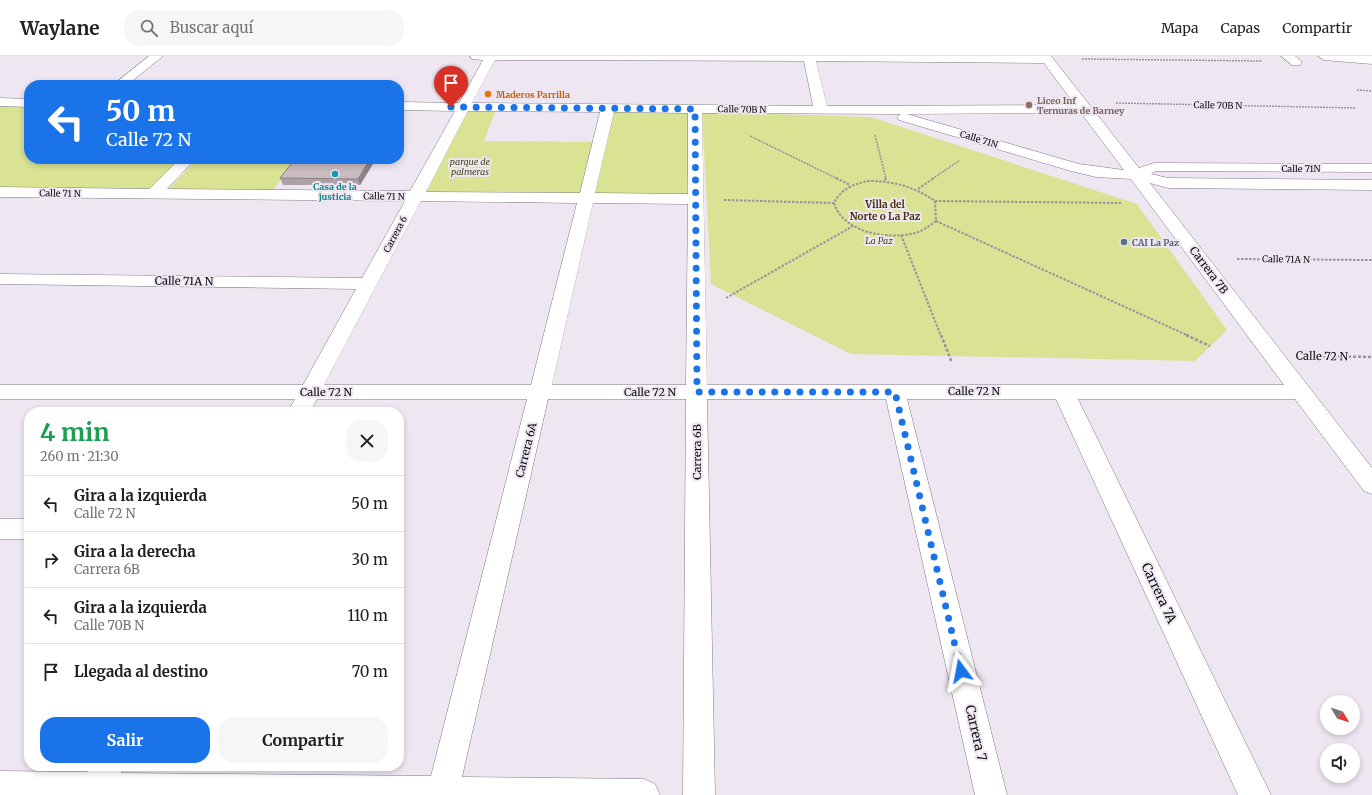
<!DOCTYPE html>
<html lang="es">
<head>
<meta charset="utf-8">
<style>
	body { margin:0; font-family:Merriweather,serif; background:#f6f6f6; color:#202124; height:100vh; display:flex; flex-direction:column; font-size:15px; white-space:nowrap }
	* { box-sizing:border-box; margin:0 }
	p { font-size:13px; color:#757577 }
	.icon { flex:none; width:22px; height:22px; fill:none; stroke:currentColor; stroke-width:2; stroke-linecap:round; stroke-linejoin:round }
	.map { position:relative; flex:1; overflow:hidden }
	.details { position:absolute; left:24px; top:351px; width:380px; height:364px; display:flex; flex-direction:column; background:#fff; border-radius:16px; box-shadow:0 2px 6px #0003 }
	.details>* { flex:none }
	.hud { position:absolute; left:24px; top:24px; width:380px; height:84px; border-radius:16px; box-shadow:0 2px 6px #0003; background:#1a73e8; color:#fff; overflow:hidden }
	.needle { width:26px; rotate:129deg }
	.fabs { position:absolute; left:1320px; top:639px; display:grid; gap:8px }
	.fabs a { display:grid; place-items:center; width:40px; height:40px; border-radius:50%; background:#fff; box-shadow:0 2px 6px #0003; font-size:20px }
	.pin { position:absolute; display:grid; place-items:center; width:34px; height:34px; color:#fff; margin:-41px -17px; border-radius:50% 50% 50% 0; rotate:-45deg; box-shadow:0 0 4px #0007 }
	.pin .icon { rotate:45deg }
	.me { position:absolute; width:44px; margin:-22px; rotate:347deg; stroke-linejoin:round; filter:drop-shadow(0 0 3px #0008) }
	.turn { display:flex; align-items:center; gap:14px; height:84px; padding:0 16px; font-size:18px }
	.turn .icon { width:52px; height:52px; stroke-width:2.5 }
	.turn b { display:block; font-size:28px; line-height:34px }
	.round { display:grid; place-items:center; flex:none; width:42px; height:42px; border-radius:16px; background:#f6f6f6 }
	.head { display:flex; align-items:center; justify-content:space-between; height:68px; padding:0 16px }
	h1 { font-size:24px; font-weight:700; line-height:30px; color:#1e9e55 }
	.action { display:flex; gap:8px; margin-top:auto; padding:8px 16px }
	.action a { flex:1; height:46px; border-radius:16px; background:#1a73e8; color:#fff; font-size:16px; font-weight:700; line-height:46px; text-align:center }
	.action a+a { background:#f6f6f6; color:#202124 }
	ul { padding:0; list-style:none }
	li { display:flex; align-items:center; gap:12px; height:56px; padding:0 16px; border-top:1px solid #e0e0e0 }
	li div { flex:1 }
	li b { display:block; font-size:15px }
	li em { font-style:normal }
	header { display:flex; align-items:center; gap:24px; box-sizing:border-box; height:56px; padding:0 20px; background:#fff; border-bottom:1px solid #e0e0e0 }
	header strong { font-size:19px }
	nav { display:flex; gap:22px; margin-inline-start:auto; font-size:14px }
	.search { width:280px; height:36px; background:#f6f6f6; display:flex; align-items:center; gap:10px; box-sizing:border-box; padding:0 14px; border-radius:16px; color:#757577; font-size:15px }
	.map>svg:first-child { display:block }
</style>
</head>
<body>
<header>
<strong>Waylane</strong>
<div class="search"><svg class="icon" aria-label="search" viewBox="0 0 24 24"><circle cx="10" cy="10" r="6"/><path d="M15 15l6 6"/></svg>Buscar aquí</div>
<nav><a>Mapa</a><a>Capas</a><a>Compartir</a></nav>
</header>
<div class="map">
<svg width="1372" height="739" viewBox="0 0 1372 739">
	<rect width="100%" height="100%" fill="#eee6f1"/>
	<g fill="#dae294">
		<polygon points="0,46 29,47 29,103 188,103 154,137 0,136"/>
		<polygon points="608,52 695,53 686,139 425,140 462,56 495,56 484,85 600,86"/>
		<polygon points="702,56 871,61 1137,148 1227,274 1195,305 851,298 711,228"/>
		<polygon points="197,103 297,103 273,134 168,134"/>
	</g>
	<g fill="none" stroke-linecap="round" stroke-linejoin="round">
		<defs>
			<g id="minor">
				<polygon points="149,0 163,0 127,29 113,29"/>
				<path d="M470 0H1051L1139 112 1154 107 1372 108V116L1156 115 1151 118 1168 122 1372 124V134L1168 132 1150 127 1372 412V438L1364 435 1295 343H1078L1271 739H1238L1056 343H907L1007 739H975L886 343H707L715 739H683L686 343H548L462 721 644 723 655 728 660 739H0V715L87 716 91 710H124L121 717 431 720 527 343H317L310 356H288L295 343H0V329H303L356 233 0 228V218L362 222 405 145 0 141V131L149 133 180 103H195L167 133 410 135 455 55 399 54V46L459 47 483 4 472 3ZM495 4 804 5 813 50 472 47ZM816 5 1044 7 1075 49 827 50ZM468 55 600 56 580 137 426 136ZM614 56 688 57V138L595 137ZM702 57 901 58 897 61 899 64 1071 115 1096 121 1131 123 1284 329H707ZM1081 57 1124 114 1079 108 907 58ZM421 145 577 147 531 329H324ZM593 147 688 148 686 329H552Z"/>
				<polygon points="1281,0 1295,0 1302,6 1300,9 1292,9"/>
				<polygon points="1318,0 1372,0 1372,8 1324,4"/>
				<polygon points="0,42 29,43 29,51 0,50"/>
				<rect x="0" y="463" width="29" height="20"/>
			</g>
		</defs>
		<use href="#minor" stroke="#807984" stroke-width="1"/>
		<g stroke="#99939b" stroke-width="1.5" stroke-dasharray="2 1" stroke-linecap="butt">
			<polyline points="1082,3 1261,5"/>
			<polyline points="1357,34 1372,35"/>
			<polyline points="1116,47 1356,52"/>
			<polyline points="875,79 886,123"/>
			<polyline points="750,80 838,123"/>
			<polyline points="932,123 960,104"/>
		</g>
		<g stroke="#99939b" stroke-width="2" stroke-dasharray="2.5 1.5" stroke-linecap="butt">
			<polyline points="836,122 850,129"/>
			<polyline points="885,122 886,125"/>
			<path d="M867 125C893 125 913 130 935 145L936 165C929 170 923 175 915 177 888 184 843 177 834 147 841 133 852 129 867 125Z"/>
			<polyline points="918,133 934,122"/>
			<polyline points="724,144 834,147"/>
			<polyline points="935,145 1121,147"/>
			<polyline points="936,165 1189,280"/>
			<polyline points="901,179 941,280"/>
			<polyline points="1237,203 1372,204"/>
			<polyline points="726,242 853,170"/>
		</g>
		<g stroke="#99939b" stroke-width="2.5" stroke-dasharray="3 2" stroke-linecap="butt">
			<polyline points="941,279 952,307"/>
			<polyline points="1186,279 1210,290"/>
			<polyline points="1313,300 1372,301"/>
		</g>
		<use href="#minor" fill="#fff" fill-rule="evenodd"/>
	</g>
	<polygon fill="#ada1a5" points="376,103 360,129 283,129 280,122"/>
	<polygon fill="#8d8386" points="370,103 376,103 360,129 358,123"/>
	<polygon fill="#c9bbc0" stroke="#8d8386" points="295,103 370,103 358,123 280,122"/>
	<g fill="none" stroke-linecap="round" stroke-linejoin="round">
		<polyline stroke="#1a73e8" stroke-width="7" stroke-dasharray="0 12.6" points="451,51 695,53 697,336 895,336 961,615"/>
	</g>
	<circle fill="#e8710a" stroke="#eee6f1" stroke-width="1.5" cx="488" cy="38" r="4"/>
	<circle fill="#8d6e63" stroke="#eee6f1" stroke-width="1.5" cx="1029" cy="49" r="4"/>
	<circle fill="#0f9aa8" stroke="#eee6f1" stroke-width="1.5" cx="335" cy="118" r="4"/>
	<circle fill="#5c6f8a" stroke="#eee6f1" stroke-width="1.5" cx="1124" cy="186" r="4"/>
	<g text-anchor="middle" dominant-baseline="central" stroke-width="4" stroke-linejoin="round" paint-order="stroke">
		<g font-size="9" font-weight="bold" fill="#c56008" stroke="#eee6f1" text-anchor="start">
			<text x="496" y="38">Maderos Parrilla</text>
		</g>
		<g font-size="9" font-weight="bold" fill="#785e54" stroke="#eee6f1" text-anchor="start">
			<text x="1037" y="44">Liceo Inf<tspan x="1037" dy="10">Ternuras de Barney</tspan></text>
		</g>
		<g font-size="9" fill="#0f0c10" stroke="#eee6f1">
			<text transform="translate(1218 49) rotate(1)">Calle 70B N</text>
			<text transform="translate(742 53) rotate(1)">Calle 70B N</text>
			<text transform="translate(979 83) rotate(17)">Calle 71N</text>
			<text x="1301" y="112">Calle 71N</text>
			<text transform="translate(60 137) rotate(1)">Calle 71 N</text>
			<text transform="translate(384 140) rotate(1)">Calle 71 N</text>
			<text transform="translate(395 178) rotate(-62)">Carrera 6</text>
			<text transform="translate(1286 203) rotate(1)">Calle 71A N</text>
		</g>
		<g font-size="9" font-style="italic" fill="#454820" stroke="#eee6f1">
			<text x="470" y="105">parque de<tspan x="470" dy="10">palmeras</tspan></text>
			<text x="879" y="184">La Paz</text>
		</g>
		<g font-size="9" font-weight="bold" fill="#0d838f" stroke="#eee6f1">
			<text x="335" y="130">Casa de la<tspan x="335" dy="10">justicia</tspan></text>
		</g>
		<g font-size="9" font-weight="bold" fill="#4e5e75" stroke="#eee6f1" text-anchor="start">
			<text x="1132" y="186">CAI La Paz</text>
		</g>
		<g font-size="10" font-weight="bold" fill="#482e0d" stroke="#eee6f1">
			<text x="885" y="148">Villa del<tspan x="885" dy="12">Norte o La Paz</tspan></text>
		</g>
		<g font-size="11" fill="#0f0c10" stroke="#eee6f1">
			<text transform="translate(1209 214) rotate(53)">Carrera 7B</text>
			<text transform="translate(184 225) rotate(1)">Calle 71A N</text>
			<text transform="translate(1322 300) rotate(1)">Calle 72 N</text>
			<text x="974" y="335">Calle 72 N</text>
			<text x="326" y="336">Calle 72 N</text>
			<text x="650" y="336">Calle 72 N</text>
			<text transform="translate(526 394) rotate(-76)">Carrera 6A</text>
			<text transform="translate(697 396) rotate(-90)">Carrera 6B</text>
		</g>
		<g font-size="13" fill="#0f0c10" stroke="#eee6f1">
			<text transform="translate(1159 537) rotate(65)">Carrera 7A</text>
			<text transform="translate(976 677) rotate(77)">Carrera 7</text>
		</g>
	</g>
</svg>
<div class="fabs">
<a><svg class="needle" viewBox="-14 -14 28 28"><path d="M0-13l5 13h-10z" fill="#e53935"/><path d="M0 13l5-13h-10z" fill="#757577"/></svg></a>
<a><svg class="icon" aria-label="sound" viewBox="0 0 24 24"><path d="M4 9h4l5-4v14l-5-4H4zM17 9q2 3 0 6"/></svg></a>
</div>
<div class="pin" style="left:451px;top:51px;background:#d93025"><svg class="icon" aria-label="arrive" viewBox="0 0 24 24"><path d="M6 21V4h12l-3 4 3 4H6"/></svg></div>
<svg class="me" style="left:961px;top:615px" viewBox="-20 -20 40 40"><path d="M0-17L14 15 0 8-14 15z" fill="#1a73e8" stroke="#fff" stroke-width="4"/></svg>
<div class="hud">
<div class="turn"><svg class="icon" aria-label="left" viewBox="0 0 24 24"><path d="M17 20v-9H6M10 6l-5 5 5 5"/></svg><div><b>50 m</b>Calle 72 N</div></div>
</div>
<section class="details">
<div class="head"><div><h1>4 min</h1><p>260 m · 21:30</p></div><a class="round"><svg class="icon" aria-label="close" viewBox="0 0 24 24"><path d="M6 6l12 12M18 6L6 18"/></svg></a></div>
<ul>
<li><svg class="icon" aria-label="left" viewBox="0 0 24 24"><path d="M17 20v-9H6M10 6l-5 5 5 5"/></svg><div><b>Gira a la izquierda</b><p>Calle 72 N</p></div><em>50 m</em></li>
<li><svg class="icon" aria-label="right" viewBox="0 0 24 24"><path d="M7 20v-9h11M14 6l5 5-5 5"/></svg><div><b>Gira a la derecha</b><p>Carrera 6B</p></div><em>30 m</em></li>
<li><svg class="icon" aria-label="left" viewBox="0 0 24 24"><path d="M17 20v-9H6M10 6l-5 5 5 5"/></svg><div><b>Gira a la izquierda</b><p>Calle 70B N</p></div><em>110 m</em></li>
<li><svg class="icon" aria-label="arrive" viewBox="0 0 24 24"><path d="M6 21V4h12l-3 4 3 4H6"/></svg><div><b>Llegada al destino</b></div><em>70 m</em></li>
</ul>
<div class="action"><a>Salir</a><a>Compartir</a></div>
</section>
</div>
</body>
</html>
